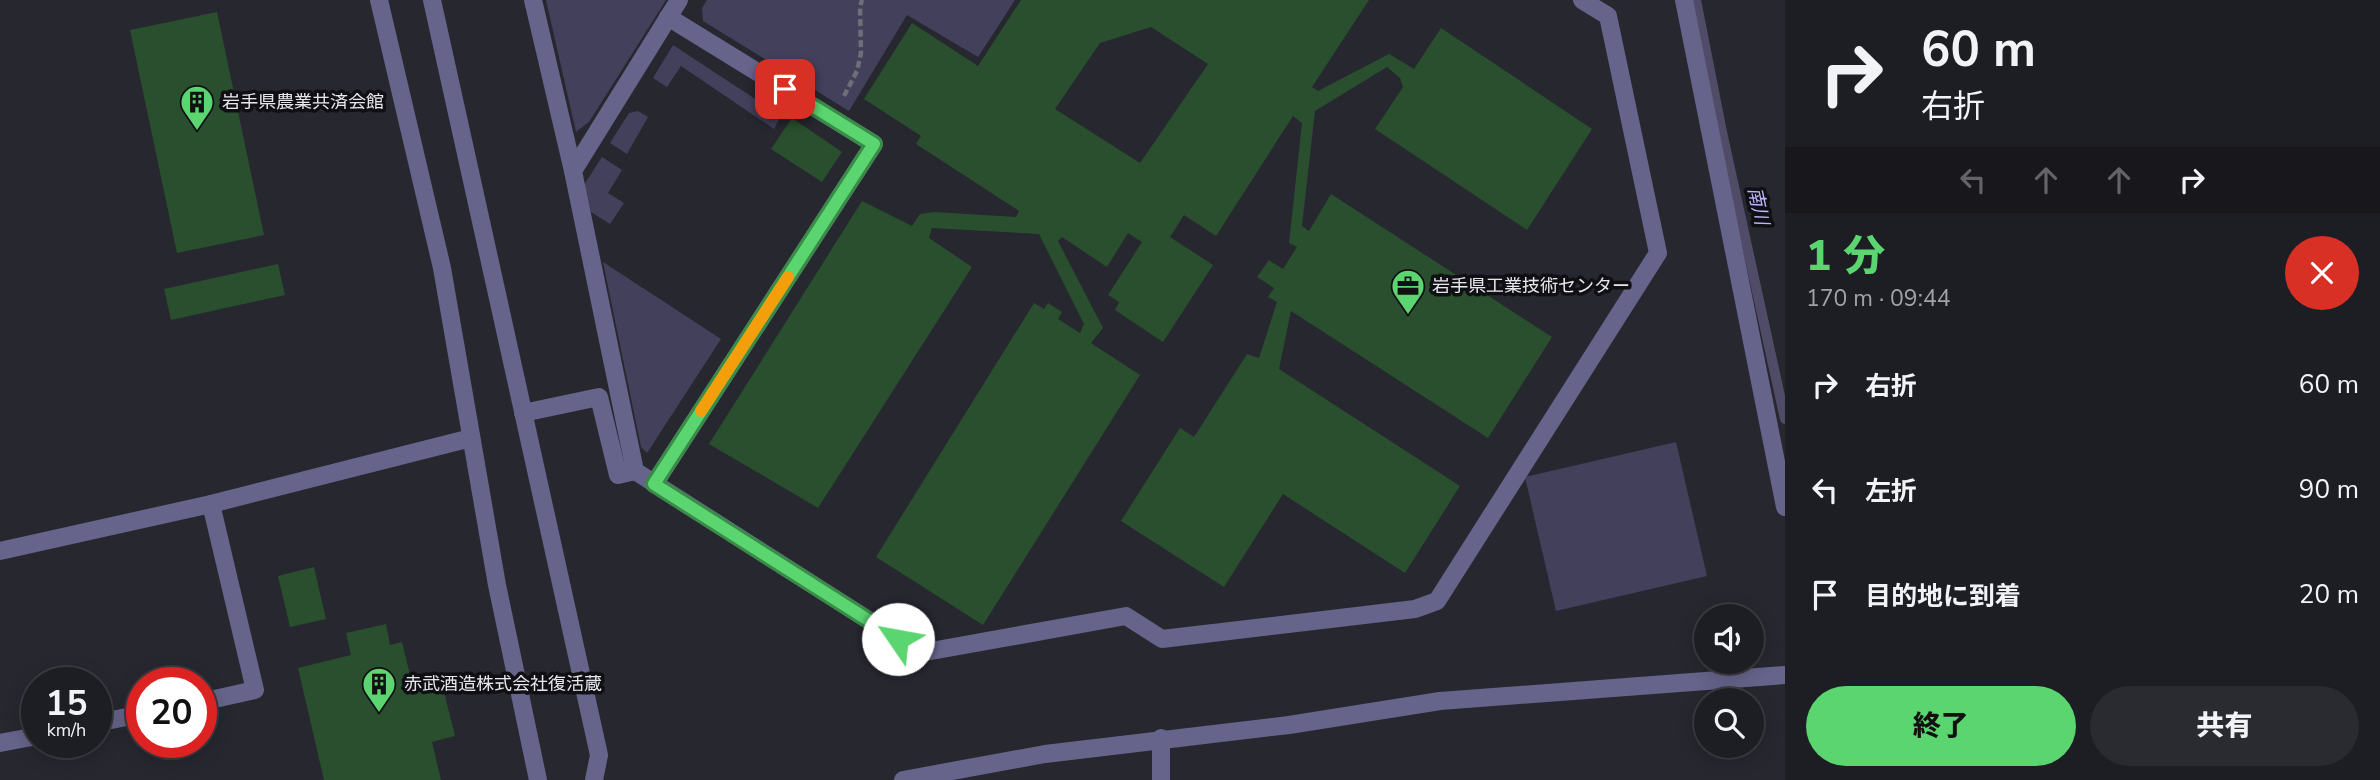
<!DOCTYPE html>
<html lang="ja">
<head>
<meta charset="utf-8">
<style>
	body { margin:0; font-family:"Nunito Sans","Noto Sans JP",sans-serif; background:#2a2a31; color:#f1f3f6; height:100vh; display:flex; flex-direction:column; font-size:26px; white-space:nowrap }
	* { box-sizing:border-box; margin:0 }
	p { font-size:23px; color:#a0a2a6 }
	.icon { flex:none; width:38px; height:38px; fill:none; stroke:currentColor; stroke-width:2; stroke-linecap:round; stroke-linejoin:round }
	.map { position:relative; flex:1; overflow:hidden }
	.sheet { display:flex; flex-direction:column; background:#1d1d24; width:595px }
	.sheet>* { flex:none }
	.guide { background:#1d1d24; color:#f1f3f6; overflow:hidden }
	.controls { position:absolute; left:1694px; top:604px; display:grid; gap:14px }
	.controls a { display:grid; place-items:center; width:70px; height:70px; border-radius:50%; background:#1d1d24; box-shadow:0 4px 18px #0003,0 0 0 2px #3b3b41; font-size:35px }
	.speed { position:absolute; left:21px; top:667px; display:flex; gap:14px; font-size:35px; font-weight:700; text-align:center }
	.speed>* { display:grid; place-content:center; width:91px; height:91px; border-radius:50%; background:#1d1d24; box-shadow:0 4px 18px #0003,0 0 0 2px #3b3b41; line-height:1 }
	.speed small { font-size:18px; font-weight:400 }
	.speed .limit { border:10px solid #d22; background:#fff; color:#111 }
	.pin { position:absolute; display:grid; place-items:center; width:60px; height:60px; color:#fff; margin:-30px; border-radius:14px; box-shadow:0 4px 10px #0006 }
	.me { position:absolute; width:77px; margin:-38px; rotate:303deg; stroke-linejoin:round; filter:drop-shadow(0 0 5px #0008) }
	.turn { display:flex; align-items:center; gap:24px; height:147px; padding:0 21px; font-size:32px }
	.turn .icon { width:91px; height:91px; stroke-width:2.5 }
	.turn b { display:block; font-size:49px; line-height:60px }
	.lanes { display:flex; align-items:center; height:66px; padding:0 21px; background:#0003; justify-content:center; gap:35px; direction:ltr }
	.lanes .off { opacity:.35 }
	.round { display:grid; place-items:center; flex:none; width:74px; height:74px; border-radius:37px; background:#2a2a31 }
	.overview { display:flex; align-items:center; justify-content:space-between; height:119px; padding:0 21px }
	h1 { font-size:42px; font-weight:800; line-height:52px; color:#5ad56f }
	.primary-button { display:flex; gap:14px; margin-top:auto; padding:14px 21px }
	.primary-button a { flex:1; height:80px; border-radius:42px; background:#5ad56f; color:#111; font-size:28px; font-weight:800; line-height:80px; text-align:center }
	.primary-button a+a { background:#2a2a31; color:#f1f3f6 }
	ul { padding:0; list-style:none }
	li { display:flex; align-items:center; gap:21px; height:105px; padding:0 21px }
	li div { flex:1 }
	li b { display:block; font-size:26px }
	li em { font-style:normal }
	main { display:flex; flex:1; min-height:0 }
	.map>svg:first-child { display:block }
</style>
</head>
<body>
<main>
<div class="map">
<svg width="1785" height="780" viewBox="0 0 1785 780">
	<rect width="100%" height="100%" fill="#272730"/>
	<g fill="#42405b">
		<polygon points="546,0 666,0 589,122 576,132"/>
		<polygon points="707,0 1015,0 978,57 907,15 849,111 703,21 702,8"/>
		<polygon points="673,45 781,116 774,129 681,66 667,87 653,78"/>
		<polygon points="638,111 648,117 627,154 610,143 629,113"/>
		<polygon points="602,157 622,170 608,193 624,203 610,224 591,212 584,185"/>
		<polygon points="603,262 721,339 647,453 641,447"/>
		<polygon points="1676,442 1707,576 1556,611 1525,477"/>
	</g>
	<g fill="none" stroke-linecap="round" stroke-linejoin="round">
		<polyline stroke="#504b67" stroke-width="10" points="1696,0 1722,132 1785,419"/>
	</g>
	<g fill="#294f2e" fill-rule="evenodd">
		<path d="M1021 0H1369L1312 87 1318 91 1389 54 1414 69 1441 28 1592 129 1527 230 1375 129 1403 87 1400 78 1387 67 1315 111 1302 226 1309 231 1331 194 1552 337 1488 438 1291 311 1279 369 1460 486 1405 573 1283 494 1224 587 1121 521 1180 428 1194 437 1247 354 1259 358 1277 302 1268 297 1274 288 1257 277 1269 260 1283 269 1297 247 1289 243 1302 123 1293 116 1216 236 1184 215 1170 237 1213 265 1163 342 1115 310 1119 302 1108 295 1142 242 1128 233 1107 267 1062 237 1058 241 1103 328 1091 343 1140 375 983 625 876 557 1034 303 1044 309 1048 303 1062 312 1058 319 1080 333 1084 324 1039 234 932 228 929 238 972 267 818 508 709 444 862 201 912 226 920 214 934 212 1016 217 1019 211 916 144 921 136 864 99 912 23 978 66ZM1151 27 1208 64 1140 163 1055 109 1100 43Z"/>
		<polygon points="217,12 264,235 177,253 130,30"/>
		<polygon points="792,118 842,152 822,182 771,149"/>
		<polygon points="278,264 285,295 171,320 164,289"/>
		<polygon points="314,567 326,619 290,627 278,576"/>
		<polygon points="386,624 390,645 402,642 414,691 442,684 455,736 432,742 441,780 324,780 298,668 351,655 346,633"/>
	</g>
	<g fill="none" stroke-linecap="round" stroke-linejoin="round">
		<polyline stroke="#6e6e77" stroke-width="4.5" stroke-dasharray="7 3.5" stroke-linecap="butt" points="844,96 857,71 861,53 860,7 862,0"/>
		<g stroke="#66648a" stroke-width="18">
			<polyline points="379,0 442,268 497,585 538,780"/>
			<polyline points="432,0 599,755 594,780"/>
			<polyline points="533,0 573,171 635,471 920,653 1126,616 1162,639 1415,609 1437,601 1658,253 1608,16 1582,0"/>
			<polyline points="1684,0 1785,507"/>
			<polyline points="573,171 679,0"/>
			<polyline points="523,413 599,397 618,475 635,471"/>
			<polyline points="654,484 874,144 668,17"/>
			<polyline points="0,551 211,504 471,438"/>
			<polyline points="201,702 255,690 211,504"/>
			<polyline points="96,723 142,714"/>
			<polyline points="0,743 37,736"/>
			<polyline points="903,780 1045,754 1289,725 1440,701 1785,675"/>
			<polyline points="1161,780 1161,738"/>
		</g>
	</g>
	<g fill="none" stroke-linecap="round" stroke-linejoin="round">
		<defs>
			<polyline id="route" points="785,89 874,144 654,484 898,639"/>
		</defs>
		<use href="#route" stroke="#3a8a48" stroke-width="18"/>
		<use href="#route" stroke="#5ad56f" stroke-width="12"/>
		<polyline stroke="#f59e0b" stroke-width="12" points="701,411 788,277"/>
	</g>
	<defs>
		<symbol id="building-pin" viewBox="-11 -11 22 30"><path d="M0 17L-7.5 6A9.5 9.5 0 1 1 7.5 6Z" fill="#5ad56f" stroke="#101014"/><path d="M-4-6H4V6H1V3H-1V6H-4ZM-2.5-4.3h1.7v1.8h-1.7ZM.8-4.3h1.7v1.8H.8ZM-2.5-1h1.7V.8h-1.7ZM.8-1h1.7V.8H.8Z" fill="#111"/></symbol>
		<symbol id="office-pin" viewBox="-11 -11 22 30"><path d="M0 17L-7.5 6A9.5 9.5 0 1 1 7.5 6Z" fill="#5ad56f" stroke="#101014"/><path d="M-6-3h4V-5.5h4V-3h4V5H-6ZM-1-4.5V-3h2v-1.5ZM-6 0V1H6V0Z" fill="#111"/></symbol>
	</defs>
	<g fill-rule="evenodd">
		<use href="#building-pin" x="178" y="83" width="38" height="52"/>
		<use href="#office-pin" x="1389" y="267" width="38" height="52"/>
		<use href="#building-pin" x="360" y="665" width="38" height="52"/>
	</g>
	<g text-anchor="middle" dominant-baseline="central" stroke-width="7" stroke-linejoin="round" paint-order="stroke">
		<g font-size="18" fill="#e6e6ed" stroke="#101014" text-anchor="start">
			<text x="222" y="102">岩手県農業共済会館</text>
			<text x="1432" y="286">岩手県工業技術センター</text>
			<text x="404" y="684">赤武酒造株式会社復活蔵</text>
		</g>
		<g font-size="19" font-style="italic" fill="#bbb7ff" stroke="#101014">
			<text transform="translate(1758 206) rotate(78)">南川</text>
		</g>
	</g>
</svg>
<div class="controls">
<a><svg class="icon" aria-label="sound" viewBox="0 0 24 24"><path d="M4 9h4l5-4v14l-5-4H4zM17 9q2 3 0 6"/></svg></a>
<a><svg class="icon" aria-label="search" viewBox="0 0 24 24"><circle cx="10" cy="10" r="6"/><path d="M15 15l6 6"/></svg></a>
</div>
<div class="speed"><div>15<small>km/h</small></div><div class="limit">20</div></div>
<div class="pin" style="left:785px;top:89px;background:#d93025"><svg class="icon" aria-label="arrive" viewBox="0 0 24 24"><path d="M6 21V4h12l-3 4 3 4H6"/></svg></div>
<svg class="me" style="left:898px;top:639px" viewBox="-20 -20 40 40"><circle r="19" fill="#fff"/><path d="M0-13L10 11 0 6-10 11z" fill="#5ad56f"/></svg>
</div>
<section class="sheet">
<div class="guide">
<div class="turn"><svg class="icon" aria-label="right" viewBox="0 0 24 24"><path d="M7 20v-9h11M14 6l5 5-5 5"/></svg><div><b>60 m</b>右折</div></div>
<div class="lanes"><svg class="icon off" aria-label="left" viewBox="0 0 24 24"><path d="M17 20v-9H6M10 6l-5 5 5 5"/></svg><svg class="icon off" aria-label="ahead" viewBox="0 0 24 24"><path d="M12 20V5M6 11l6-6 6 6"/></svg><svg class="icon off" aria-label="ahead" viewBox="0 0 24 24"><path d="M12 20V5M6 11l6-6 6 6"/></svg><svg class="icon" aria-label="right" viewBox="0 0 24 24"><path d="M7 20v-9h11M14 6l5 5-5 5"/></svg></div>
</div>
<div class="overview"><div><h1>1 分</h1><p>170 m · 09:44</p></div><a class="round" style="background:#d93025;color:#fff"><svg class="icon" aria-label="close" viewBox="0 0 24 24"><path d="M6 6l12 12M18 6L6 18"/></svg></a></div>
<ul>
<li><svg class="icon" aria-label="right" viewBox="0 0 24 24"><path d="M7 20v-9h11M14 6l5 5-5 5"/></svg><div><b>右折</b></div><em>60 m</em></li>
<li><svg class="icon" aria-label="left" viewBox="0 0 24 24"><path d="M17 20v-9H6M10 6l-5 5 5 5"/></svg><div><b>左折</b></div><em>90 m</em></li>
<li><svg class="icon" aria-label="arrive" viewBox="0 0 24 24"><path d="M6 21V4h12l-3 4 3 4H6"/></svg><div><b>目的地に到着</b></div><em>20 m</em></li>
</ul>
<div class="primary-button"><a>終了</a><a>共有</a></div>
</section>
</main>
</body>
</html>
